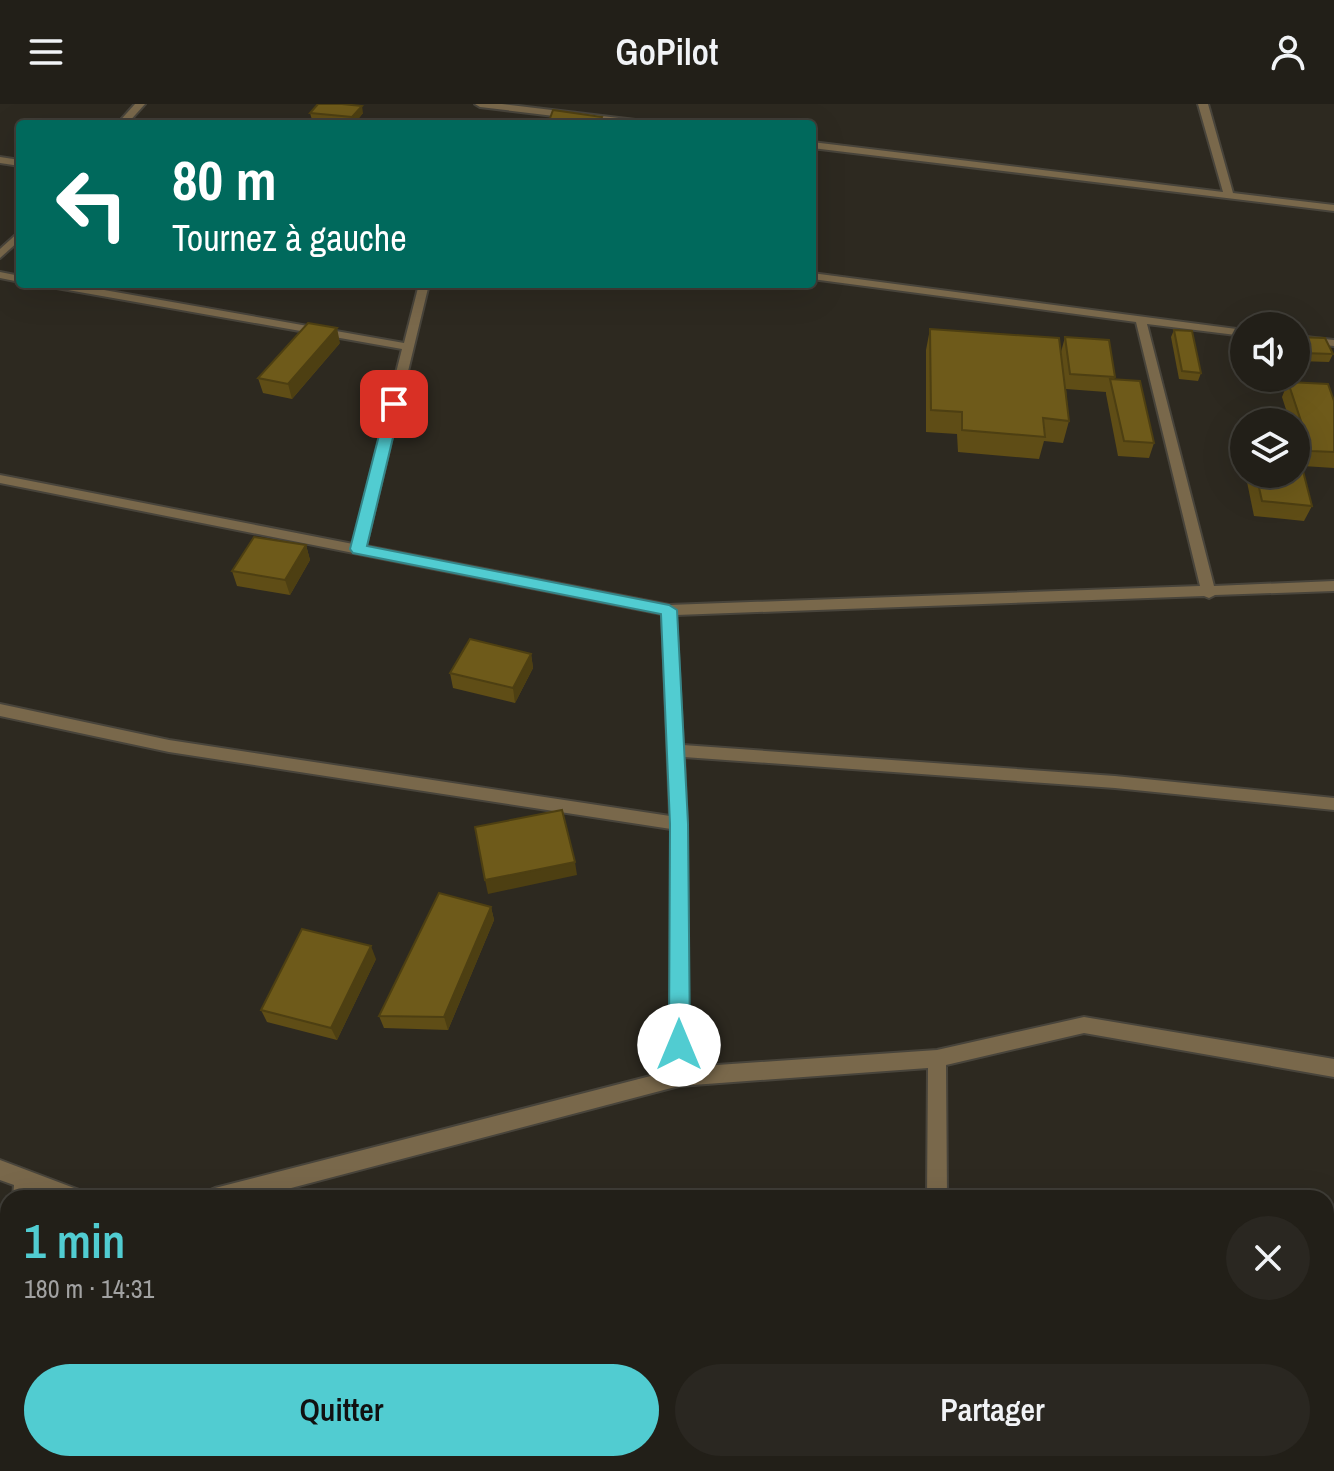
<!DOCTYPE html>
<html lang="fr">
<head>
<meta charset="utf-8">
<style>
	body { margin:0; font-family:"Archivo Narrow",sans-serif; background:#2a2721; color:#f1f3f6; height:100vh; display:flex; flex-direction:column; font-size:30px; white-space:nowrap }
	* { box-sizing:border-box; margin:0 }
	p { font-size:26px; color:#a2a2a2 }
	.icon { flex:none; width:44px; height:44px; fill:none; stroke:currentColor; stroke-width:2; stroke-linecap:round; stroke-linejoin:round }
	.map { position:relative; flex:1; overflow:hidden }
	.details { position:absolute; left:0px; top:1086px; width:1334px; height:282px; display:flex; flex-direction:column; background:#221f18; border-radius:24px 24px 0 0; box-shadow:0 8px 32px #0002,0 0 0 2px #3f3d37 }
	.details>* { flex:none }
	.hud { position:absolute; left:16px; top:16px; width:800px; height:168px; border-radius:8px; box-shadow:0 8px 32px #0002,0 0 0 2px #3f3d37; background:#00695c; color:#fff; overflow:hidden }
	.fabs { position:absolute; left:1230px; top:208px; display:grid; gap:16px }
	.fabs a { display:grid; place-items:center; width:80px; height:80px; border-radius:50%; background:#221f18; box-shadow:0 8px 32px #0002,0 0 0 2px #3f3d37; font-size:40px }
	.pin { position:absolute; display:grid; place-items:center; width:68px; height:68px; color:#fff; margin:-34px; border-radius:16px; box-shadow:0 4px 12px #0006 }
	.me { position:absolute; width:88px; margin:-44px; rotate:0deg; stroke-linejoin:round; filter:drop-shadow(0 0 6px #0008) }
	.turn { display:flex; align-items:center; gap:28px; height:168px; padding:0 24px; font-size:36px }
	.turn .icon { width:104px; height:104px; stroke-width:2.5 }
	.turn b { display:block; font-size:56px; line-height:68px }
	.round { display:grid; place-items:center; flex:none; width:84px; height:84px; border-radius:42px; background:#2a2721 }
	.summary { display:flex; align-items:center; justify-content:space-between; height:136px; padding:0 24px }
	h1 { font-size:48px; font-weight:600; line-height:60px; color:#51ccd1 }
	.cta { display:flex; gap:16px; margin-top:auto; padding:16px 24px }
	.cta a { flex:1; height:92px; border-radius:48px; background:#51ccd1; color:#111; font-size:32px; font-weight:600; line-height:92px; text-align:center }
	.cta a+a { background:#2a2721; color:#f1f3f6 }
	header { display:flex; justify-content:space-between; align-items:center; height:104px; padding:0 24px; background:#221f18; font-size:36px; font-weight:600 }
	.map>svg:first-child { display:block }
</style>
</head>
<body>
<header><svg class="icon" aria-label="menu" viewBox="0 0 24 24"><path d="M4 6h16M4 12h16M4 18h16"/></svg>GoPilot<svg class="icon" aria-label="person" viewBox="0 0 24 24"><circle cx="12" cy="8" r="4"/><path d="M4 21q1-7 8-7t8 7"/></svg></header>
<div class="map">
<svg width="1334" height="1367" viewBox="0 0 1334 1367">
	<rect width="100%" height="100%" fill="#2d2920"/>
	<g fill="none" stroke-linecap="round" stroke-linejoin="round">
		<defs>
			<g id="street">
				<polygon points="135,0 145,0 127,20 117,20"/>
				<polygon points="475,0 502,0 644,17 649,20 621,20 480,3"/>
				<polygon points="1198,0 1208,0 1233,89 1334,101 1334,107 812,44 812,38 1223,88"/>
				<polygon points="0,53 20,56 20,62 0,59"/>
				<polygon points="20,127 20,136 0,154 0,145"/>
				<polygon points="0,168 20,172 20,178 0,174"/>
				<polygon points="812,169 1244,226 1244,232 1147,220 1214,482 1334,477 1334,487 1215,491 1209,494 1204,492 676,511 683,641 1115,672 1334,694 1334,706 1115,684 684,653 687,720 688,963 937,946 1084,913 1334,955 1334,973 1084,929 946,961 947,1094 927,1094 928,964 679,982 253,1094 205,1094 208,1087 215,1084 670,967 671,725 169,648 0,612 0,600 169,636 670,712 662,510 0,379 0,371 353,440 402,245 51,183 46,180 70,180 404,239 419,180 429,180 366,442 669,501 1200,482 1136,218 812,175"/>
				<polygon points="1296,232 1334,236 1334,242 1296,238"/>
				<polygon points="0,1056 82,1087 85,1094 48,1094 34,1088 33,1094 13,1094 14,1081 0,1076"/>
				<polygon points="8,1351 8,1360 24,1360 24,1367 2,1367 2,1360"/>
				<rect x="926" y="1360" width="22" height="7"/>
			</g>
		</defs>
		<use href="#street" stroke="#48443b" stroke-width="4"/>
		<use href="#street" fill="#79684b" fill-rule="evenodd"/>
	</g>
	<g fill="#5f4d16">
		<polygon points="310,9 363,9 354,20 349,20 312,16"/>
		<polygon points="930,225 1061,248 1065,233 1115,273 1114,276 1154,339 1149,354 1118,352 1106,290 1106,288 1066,285 1069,317 1063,339 1044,337 1039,355 958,348 957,330 926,328 926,246"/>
		<polygon points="1174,226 1201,269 1198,277 1179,275 1171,233"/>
		<polygon points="1296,233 1333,250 1329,258 1299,257 1296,251"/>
		<polygon points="340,239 292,295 263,289 258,274"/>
		<polygon points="1288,278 1334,297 1334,364 1303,362 1296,339 1296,318 1290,318 1282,293"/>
		<polygon points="1251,370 1296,370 1312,402 1304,417 1254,412 1247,378"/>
		<polygon points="306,441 310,456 290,491 237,482 232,467"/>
		<polygon points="531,550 533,564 515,599 453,584 450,569"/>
		<polygon points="491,803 494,816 448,926 384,924 379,912"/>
		<polygon points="376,855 337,936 267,918 261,906"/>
	</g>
	<g fill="#4d3f12">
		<polygon points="362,2 363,9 354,20 352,13"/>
		<polygon points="337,224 340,239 292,295 288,280"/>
		<polygon points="306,441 310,456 290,491 285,476"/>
		<polygon points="531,550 533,564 515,599 513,584"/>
		<polygon points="575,758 577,771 488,790 485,776"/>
		<polygon points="491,803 494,816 448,926 444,913"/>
		<polygon points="371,842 376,855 337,936 331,924"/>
	</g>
	<g fill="#6e5a1a" stroke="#4d3f12" stroke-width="2">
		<polygon points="318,0 342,0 362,2 352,13 310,9"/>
		<polygon points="553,6 602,13 599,20 548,20"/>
		<polygon points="308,219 337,224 288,280 258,274"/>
		<polygon points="930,225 1059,234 1069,317 1043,314 1045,333 962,326 962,308 931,306"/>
		<polygon points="1174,226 1192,227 1201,269 1182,267"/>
		<polygon points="1065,233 1109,236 1115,273 1070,270"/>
		<polygon points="1296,233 1325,234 1333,250 1302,249 1296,236"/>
		<polygon points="1110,275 1140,277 1154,339 1124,337"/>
		<polygon points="1288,278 1328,280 1334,297 1334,348 1311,347"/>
		<polygon points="1296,367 1303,367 1312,402 1262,397 1256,370 1296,370"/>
		<polygon points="254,433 306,441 285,476 232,467"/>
		<polygon points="470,535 531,550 513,584 450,569"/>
		<polygon points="562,706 575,758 485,776 475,723"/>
		<polygon points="439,789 491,803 444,913 379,912"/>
		<polygon points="302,825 371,842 331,924 261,906"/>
	</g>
	<polygon fill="#51ccd1" stroke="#358588" stroke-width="2" points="394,296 401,300 367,442 669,501 677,506 688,720 690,941 687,948 679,951 672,948 669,941 670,720 661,510 353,449 350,445 387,300"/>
</svg>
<div class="fabs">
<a><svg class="icon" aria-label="sound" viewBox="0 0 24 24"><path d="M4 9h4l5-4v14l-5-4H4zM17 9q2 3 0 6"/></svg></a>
<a><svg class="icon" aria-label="layers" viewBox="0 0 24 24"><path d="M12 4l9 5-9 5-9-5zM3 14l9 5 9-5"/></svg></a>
</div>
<div class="pin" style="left:394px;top:300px;background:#d93025"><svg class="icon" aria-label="arrive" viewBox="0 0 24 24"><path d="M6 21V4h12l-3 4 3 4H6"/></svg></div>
<svg class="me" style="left:679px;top:941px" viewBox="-20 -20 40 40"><circle r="19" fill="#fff"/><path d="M0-13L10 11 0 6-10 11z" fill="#51ccd1"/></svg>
<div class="hud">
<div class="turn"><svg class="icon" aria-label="left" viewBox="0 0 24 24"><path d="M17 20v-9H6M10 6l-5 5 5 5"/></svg><div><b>80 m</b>Tournez à gauche</div></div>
</div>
<section class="details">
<div class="summary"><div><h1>1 min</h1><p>180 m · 14:31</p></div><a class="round"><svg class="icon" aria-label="close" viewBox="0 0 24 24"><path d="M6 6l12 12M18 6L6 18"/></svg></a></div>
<div class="cta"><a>Quitter</a><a>Partager</a></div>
</section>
</div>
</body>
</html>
